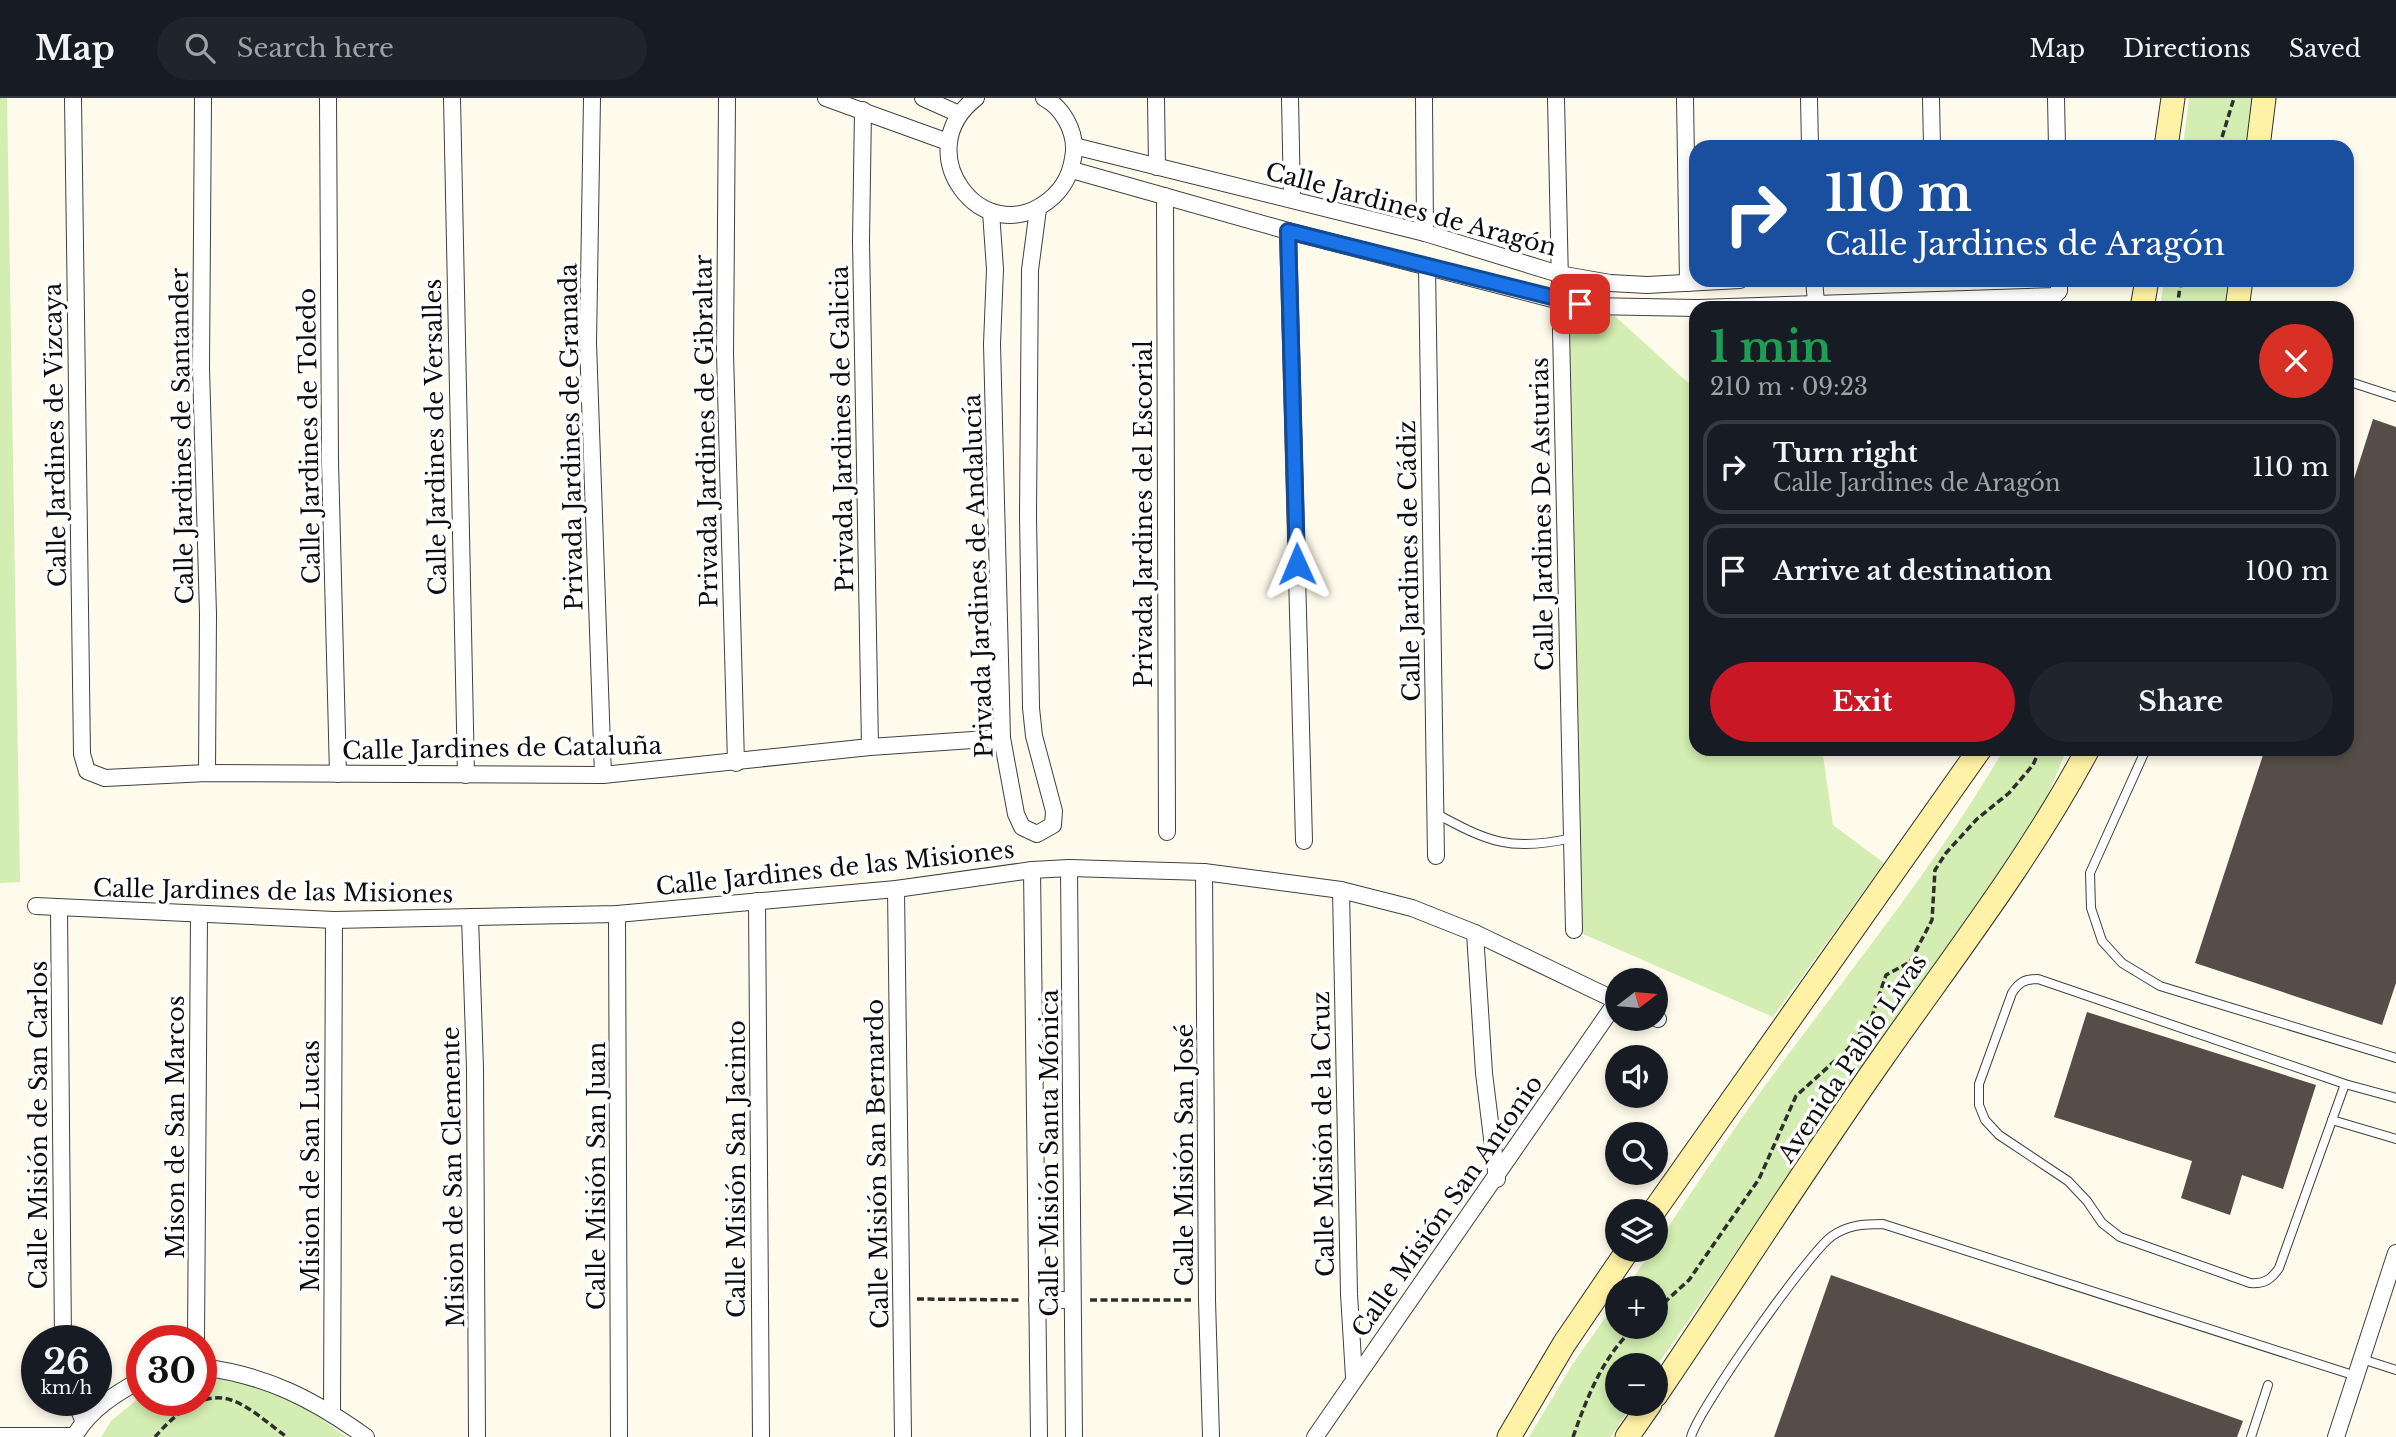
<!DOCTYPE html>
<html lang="en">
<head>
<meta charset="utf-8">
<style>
	body { margin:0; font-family:"Libre Baskerville",serif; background:#20242c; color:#f1f3f6; height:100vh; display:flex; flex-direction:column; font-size:26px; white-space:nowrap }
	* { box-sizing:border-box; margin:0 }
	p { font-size:23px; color:#9ea1a6 }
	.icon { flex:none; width:38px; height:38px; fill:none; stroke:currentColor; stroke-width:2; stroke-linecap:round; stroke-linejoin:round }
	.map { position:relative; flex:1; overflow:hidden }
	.side { position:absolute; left:1689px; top:203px; width:665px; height:455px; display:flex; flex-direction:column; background:#171b24; border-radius:21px; box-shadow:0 4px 10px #0003 }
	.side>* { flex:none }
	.banner { position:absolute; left:1689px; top:42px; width:665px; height:147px; border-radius:21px; box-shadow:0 4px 10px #0003; background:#1a4fa0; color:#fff; overflow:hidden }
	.needle { width:46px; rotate:74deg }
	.buttons { position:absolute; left:1605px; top:870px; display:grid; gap:14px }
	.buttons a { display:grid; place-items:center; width:63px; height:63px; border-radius:50%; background:#171b24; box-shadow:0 4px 10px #0003; font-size:35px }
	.speed { position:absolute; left:21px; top:1227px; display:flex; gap:14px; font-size:35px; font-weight:700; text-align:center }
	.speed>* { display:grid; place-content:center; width:91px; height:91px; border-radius:50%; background:#171b24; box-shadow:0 4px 10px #0003; line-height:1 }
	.speed small { font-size:18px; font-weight:400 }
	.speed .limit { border:10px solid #d22; background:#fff; color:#111 }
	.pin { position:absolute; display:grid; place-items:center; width:60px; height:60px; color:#fff; margin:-30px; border-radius:14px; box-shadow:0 4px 10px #0006 }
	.me { position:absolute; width:77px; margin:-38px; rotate:359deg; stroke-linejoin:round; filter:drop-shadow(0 0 5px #0008) }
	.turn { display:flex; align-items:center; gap:24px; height:147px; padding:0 21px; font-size:32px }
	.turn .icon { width:91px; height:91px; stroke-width:2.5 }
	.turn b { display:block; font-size:49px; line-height:60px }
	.round { display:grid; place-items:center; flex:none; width:74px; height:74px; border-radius:37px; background:#20242c }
	.headline { display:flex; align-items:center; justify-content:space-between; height:119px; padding:0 21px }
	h1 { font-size:42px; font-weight:700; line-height:52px; color:#1e9e55 }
	.action { display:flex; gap:14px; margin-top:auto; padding:14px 21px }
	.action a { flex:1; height:80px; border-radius:42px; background:#ca1726; color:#fff; font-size:28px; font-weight:700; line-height:80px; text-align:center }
	.action a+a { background:#20242c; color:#f1f3f6 }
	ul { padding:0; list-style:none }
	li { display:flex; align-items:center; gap:21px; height:94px; margin:0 14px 10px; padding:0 7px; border:4px solid #363941; border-radius:21px }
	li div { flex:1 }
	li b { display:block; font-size:26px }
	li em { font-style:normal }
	header { display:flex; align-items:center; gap:42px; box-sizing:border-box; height:98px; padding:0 35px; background:#171b24; border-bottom:2px solid #363941 }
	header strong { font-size:33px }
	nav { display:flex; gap:38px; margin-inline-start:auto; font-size:24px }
	.search { width:490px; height:63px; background:#20242c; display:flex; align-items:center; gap:18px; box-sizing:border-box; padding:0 24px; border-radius:38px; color:#9ea1a6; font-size:26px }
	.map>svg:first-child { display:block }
</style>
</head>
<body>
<header>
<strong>Map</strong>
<div class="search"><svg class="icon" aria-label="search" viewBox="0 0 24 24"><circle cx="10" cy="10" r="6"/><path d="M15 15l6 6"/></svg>Search here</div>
<nav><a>Map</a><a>Directions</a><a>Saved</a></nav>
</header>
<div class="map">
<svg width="2396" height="1339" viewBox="0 0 2396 1339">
	<rect width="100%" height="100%" fill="#fffbec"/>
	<g fill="#d3edb2">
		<polygon points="0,0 7,0 20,784 0,785"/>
		<polygon points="2189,0 2252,0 2248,49 2183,49"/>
		<polygon points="2164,182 2232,182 2226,210 2160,210"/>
		<polygon points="1560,203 1605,209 1696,292 1696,651 1822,651 1833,727 1884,765 1773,919 1574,832"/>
		<path d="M2004 651H2067L2039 718 1656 1269 1617 1267V1306H1632L1611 1339H1529L1572 1267 1617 1203V1228H1656V1190H1626C1673 1124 1718 1052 1767 985 1847 876 1936 768 2004 651Z"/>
		<path d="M220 1281C277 1292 300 1304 346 1339H101L111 1323 139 1300 201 1302V1283Z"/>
	</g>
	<g fill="#564d48">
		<polygon points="2373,321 2396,329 2396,885 2382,927 2195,865 2265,651 2347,651 2347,403"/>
		<polygon points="2087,914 2316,987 2283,1091 2242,1077 2230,1117 2181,1100 2192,1063 2054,1019"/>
		<polygon points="1831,1177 2243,1323 2237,1339 1774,1339"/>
	</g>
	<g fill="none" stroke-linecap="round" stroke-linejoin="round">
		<defs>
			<g id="service">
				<polyline points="2347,283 2396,299"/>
				<polyline points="2146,651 2090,775 2091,810 2102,843 2122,865 2160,888 2396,960"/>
				<path d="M1435 715C1488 744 1511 754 1572 740"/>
				<path d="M2345 986 2279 1170C2271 1182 2264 1186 2250 1185L2120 1139 2102 1125 2087 1103 2068 1083 1999 1037 1985 1022 1979 1007V986L2012 895C2019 884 2025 881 2038 881L2345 986 2396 1000"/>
				<polyline points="2332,1022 2396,1041"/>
				<polyline points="2362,1261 2396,1272"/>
				<path d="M1691 1339C1697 1313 1809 1154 1832 1138 1848 1127 1863 1126 1883 1126L2356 1278"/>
				<polyline points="2251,1339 2268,1287"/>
			</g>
			<g id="minor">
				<polyline points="73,0 82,656 87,673 105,680 207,675 603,677 870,649 1002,640"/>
				<polyline points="203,0 201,270 208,516 207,675"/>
				<polyline points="328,0 330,363 338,676"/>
				<polyline points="452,0 466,677"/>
				<polyline points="592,0 588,245 603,677"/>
				<polyline points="727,0 725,255 736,665"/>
				<polyline points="826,0 948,44"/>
				<polyline points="923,0 959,16"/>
				<path d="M976 0C907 53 982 154 1048 103 1065 90 1072 74 1074 53 1075 32 1062 9 1044 0"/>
				<polyline points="1156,0 1157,69"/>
				<polyline points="1290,0 1292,100"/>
				<polyline points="1424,0 1425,135"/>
				<polyline points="1556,0 1574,832"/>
				<polyline points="1685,0 1688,185"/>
				<polyline points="1809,0 1810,49"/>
				<polyline points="1931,0 1932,49"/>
				<polyline points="2056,0 2057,49"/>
				<polyline points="863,12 861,143 870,649"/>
				<polyline points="1074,48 1425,135 1559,176 1610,185 1647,187 1740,182"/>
				<polyline points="1072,72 1288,133 1560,203 1589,208 1696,210"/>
				<polyline points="1165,98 1167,734"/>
				<polyline points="991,114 995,171 992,246 1002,640 1016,716 1022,729 1037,736 1053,727 1054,713 1034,638 1031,610 1028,417 1030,172 1038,111"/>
				<polyline points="1288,133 1304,743"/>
				<polyline points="1427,168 1436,758"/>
				<polyline points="1814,182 1816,204"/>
				<polyline points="1699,210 2054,198 2059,193 2059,182"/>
				<polyline points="1069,770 1074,1339"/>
				<polyline points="1032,772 1039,1339"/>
				<polyline points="1204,774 1207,1202 1211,1339"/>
				<polyline points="896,791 903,1339"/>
				<polyline points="1341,792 1349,1196 1354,1279"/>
				<polyline points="757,803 761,1339"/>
				<polyline points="36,808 334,822 617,816 896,791 1032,772 1069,770 1204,774 1341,792 1412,810 1475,835 1617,903"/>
				<polyline points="59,811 63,1242"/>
				<polyline points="617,816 619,1339"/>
				<polyline points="470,819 475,970 477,1339"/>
				<polyline points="1475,835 1484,975 1497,1081"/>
				<polyline points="1656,920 1658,921"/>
				<polyline points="1037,1202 1072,1202"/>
				<polyline points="196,1242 199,817"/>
				<path d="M201 1269C266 1277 313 1301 366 1339"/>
				<polyline points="75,1302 83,1322"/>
				<polyline points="332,1315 334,822"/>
				<polyline points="0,1338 75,1338"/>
				<path d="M74 1339C89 1312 115 1296 142 1281"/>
				<polyline points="1315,1339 1617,903"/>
				<polyline points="2336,1339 2396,1155"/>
			</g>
			<g id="secondary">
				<polyline points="2166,49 2173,0"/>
				<polyline points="2258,49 2264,0"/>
				<polyline points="2142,210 2147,182"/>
				<polyline points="2237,210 2241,182"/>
				<polyline points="1654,1113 1980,651"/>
				<path d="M1656 1297C1732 1185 1805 1070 1883 959 1953 859 2030 760 2088 651"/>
				<polyline points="1509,1339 1564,1246 1628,1152"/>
				<polyline points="1627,1339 1650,1306"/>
			</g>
		</defs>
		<use href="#service" stroke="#404040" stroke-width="10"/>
		<use href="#minor" stroke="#404040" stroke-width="18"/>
		<use href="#secondary" stroke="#2f2f2f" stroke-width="25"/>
		<g stroke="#2f2f2f" stroke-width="3.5" stroke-dasharray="7 3.5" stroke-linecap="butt">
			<polyline points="2219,49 2234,0"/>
			<polyline points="2177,210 2181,182"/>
			<polyline points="917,1201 1021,1202"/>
			<polyline points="1090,1202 1191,1202"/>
			<polyline points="1656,1212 1689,1182 1759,1081 1796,998 1848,951 1871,921 1886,877 1910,864 1932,822 1935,772 1946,755 1977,721 2009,695 2033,667 2040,651"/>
			<path d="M155 1339C172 1319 201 1292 231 1302 250 1308 271 1328 287 1339"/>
			<path d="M1573 1339C1588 1297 1603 1258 1636 1228"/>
		</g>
		<use href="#service" stroke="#fff" stroke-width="8"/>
		<use href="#minor" stroke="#fff" stroke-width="16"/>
		<use href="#secondary" stroke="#fff2a7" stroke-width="23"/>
	</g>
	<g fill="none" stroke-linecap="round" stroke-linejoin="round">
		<defs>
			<polyline id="route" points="1297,466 1288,133 1580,206"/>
		</defs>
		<use href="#route" stroke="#114b97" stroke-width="18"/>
		<use href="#route" stroke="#1a73e8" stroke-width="12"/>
	</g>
	<g text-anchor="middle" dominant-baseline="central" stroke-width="7" stroke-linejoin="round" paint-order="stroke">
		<g font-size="24" fill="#0d0d0d" stroke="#fff">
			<text transform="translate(1411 111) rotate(15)">Calle Jardines de Aragón</text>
			<text transform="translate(842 331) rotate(-91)">Privada Jardines de Galicia</text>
			<text transform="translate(706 333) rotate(-91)">Privada Jardines de Gibraltar</text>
			<text transform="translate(55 337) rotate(-91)">Calle Jardines de Vizcaya</text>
			<text transform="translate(182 338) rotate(-91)">Calle Jardines de Santander</text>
			<text transform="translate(309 338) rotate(-91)">Calle Jardines de Toledo</text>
			<text transform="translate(435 339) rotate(-91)">Calle Jardines de Versalles</text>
			<text transform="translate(571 339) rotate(-91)">Privada Jardines de Granada</text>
			<text transform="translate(1143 416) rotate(-90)">Privada Jardines del Escorial</text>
			<text transform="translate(1542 416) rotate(-91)">Calle Jardines De Asturias</text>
			<text transform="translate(1409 463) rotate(-91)">Calle Jardines de Cádiz</text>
			<text transform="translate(978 478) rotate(-92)">Privada Jardines de Andalucía</text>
			<text transform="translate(502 650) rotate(-1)">Calle Jardines de Cataluña</text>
			<text transform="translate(835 770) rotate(-6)">Calle Jardines de las Misiones</text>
			<text transform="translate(273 793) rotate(1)">Calle Jardines de las Misiones</text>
			<text transform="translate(1852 960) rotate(-56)">Avenida Pablo Livas</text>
			<text transform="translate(38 1027) rotate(-90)">Calle Misión de San Carlos</text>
			<text transform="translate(175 1029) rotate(-90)">Mison de San Marcos</text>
			<text transform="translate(1323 1036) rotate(-91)">Calle Misión de la Cruz</text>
			<text transform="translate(1049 1055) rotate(-90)">Calle Misión Santa Mónica</text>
			<text transform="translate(1184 1057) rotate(-90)">Calle Misión San José</text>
			<text transform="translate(877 1066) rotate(-91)">Calle Misión San Bernardo</text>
			<text transform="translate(310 1068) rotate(-90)">Mision de San Lucas</text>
			<text transform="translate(736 1071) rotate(-90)">Calle Misión San Jacinto</text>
			<text transform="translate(596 1078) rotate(-90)">Calle Misión San Juan</text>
			<text transform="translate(453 1079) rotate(-91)">Mision de San Clemente</text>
			<text transform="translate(1447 1108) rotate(-55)">Calle Misión San Antonio</text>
		</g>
	</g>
</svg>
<div class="buttons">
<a><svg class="needle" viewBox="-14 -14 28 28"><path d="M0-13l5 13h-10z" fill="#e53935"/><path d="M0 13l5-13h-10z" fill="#9ea1a6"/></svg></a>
<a><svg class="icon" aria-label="sound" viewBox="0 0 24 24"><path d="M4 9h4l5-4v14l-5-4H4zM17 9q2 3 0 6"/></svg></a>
<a><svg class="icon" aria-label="search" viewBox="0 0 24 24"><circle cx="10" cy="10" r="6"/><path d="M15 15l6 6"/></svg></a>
<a><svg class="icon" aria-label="layers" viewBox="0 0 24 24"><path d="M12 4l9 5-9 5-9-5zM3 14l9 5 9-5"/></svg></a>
<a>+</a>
<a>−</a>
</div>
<div class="speed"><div>26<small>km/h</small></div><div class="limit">30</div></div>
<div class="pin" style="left:1580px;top:206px;background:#d93025"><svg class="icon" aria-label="arrive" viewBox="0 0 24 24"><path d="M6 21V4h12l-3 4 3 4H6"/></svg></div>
<svg class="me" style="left:1297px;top:466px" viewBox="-20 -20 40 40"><path d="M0-17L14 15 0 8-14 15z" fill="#1a73e8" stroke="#fff" stroke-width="4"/></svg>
<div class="banner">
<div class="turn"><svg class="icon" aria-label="right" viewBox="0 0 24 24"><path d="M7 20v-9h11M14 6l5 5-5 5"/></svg><div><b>110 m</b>Calle Jardines de Aragón</div></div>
</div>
<section class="side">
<div class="headline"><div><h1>1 min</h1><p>210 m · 09:23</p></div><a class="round" style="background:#d93025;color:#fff"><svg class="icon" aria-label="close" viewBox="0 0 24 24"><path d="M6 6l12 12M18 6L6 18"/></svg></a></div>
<ul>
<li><svg class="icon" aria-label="right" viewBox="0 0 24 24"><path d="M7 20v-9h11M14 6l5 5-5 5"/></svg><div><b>Turn right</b><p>Calle Jardines de Aragón</p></div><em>110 m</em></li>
<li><svg class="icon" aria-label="arrive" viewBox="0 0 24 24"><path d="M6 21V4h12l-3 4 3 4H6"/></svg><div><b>Arrive at destination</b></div><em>100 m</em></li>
</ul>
<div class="action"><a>Exit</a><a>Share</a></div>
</section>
</div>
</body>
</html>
